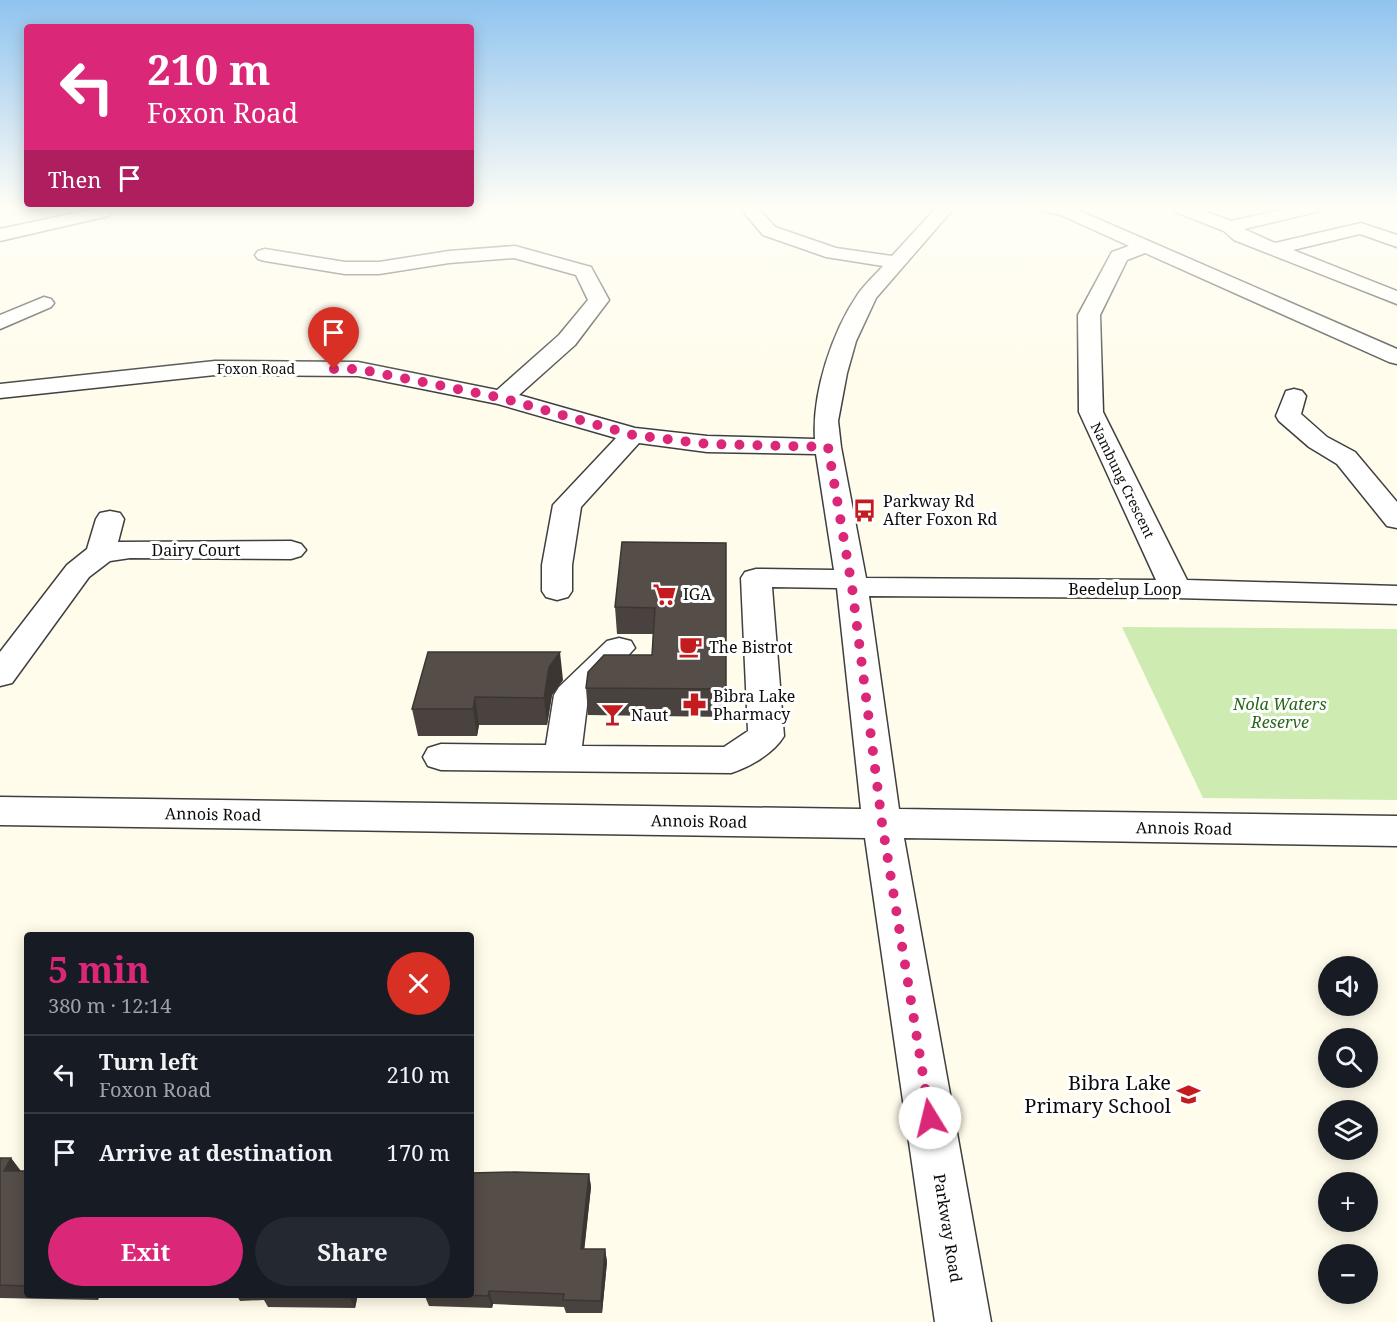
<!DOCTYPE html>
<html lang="en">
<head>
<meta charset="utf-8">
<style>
	body { margin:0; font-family:"Noto Serif",serif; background:#242831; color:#f1f3f6; height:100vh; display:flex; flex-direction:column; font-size:22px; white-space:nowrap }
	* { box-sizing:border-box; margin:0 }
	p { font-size:20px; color:#9ea1a6 }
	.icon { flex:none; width:33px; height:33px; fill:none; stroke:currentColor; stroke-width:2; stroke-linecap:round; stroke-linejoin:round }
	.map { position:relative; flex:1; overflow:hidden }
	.sheet { position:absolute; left:24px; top:932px; width:450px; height:366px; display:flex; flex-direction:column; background:#171b24; border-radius:6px; box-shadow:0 3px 15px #0003 }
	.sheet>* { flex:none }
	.hud { position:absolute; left:24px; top:24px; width:450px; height:183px; border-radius:6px; box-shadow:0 3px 15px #0003; background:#db2777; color:#fff; overflow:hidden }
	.fabs { position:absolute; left:1318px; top:956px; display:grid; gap:12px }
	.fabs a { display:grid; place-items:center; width:60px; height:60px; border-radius:50%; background:#171b24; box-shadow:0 3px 15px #0003; font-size:30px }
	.pin { position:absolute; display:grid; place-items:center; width:51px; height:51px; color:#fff; margin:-62px -26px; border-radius:50% 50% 50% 0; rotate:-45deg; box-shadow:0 0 6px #0007 }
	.pin .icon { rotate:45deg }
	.me { position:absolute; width:66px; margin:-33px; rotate:351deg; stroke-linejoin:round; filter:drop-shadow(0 0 4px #0008) }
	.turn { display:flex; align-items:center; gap:21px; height:126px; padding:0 24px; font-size:27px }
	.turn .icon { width:78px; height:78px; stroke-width:2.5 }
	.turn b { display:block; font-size:42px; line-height:51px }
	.then { display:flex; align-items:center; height:57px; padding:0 24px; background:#0003; gap:12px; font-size:22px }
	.round { display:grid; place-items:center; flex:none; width:63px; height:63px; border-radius:32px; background:#242831 }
	.summary { display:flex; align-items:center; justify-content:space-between; height:102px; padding:0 24px }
	h1 { font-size:36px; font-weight:700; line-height:45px; color:#db2777 }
	.cta { display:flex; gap:12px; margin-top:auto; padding:12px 24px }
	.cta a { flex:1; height:69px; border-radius:36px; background:#db2777; color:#fff; font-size:24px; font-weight:700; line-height:69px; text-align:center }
	.cta a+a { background:#242831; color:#f1f3f6 }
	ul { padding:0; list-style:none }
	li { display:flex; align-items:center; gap:18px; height:78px; padding:0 24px; border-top:2px solid #363941 }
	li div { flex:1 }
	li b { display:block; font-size:22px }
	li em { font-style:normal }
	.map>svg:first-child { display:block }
</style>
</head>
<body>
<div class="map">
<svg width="1397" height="1322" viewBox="0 0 1397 1322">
	<rect width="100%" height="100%" fill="#fffceb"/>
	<polygon fill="#ceebb2" points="1122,627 1397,629 1397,800 1203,798"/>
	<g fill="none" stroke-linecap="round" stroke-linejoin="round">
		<defs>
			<g id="minor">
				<polygon points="98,208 108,208 111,212 108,216 0,241 0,229"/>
				<path d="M740 208H758L775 227 836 248 892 256 936 208H954L876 298 856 341 847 373 838 421 841 447 866 578 1156 580 1079 412 1078 315 1112 252 1129 246 1061 215 1045 212 1043 208H1073L1397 349V364L1389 362 1145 253 1127 260 1100 315 1103 412 1187 580 1397 586V604L1176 598 869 596 899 809 1397 816V846L904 838 991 1322H935L865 838 0 825V797L861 809 837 588 772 587 784 736C774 753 750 767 731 773L441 770 428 766 423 757 428 748 441 744 546 745 554 695 559 687 607 641 619 638 631 641 635 648 588 698 582 746 724 747 748 731 741 578 745 572 756 569 834 570 816 454 707 452 639 443 581 507 572 565V591L568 597 557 600 546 597 542 591V565L553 505 616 438 498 404 358 376 215 375 0 398V384L215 361 358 362 497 390 559 335 588 300 576 275 514 258 449 263 379 274H345L265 261 258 259 255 255 258 251 265 249 345 262H379L449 251 515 246 591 267 609 300 575 345 519 395 635 428 707 436 815 439C812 393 832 332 858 294 865 284 875 275 883 266L826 257 763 235Z"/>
				<polygon points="1173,208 1197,208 1231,221 1290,208 1318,208 1316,212 1244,229 1275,243 1361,223 1397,235 1397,247 1360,234 1293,250 1397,291 1397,304 1234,240 1224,231 1176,212"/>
				<polygon points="44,297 51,299 54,303 51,307 0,329 0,315"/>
				<polygon points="1294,389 1302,391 1306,396 1301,414 1327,437 1355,452 1397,502 1397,528 1387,526 1337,464 1309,447 1279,421 1276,416 1286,391"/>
				<polygon points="110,511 120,513 124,519 118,542 291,541 301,544 306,550 301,556 291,559 130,558 110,561 89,577 12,683 0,686 0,652 67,565 87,549 96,519 100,513"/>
			</g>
		</defs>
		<use href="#minor" stroke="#3f3f3f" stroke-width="3"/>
		<use href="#minor" fill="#fff" fill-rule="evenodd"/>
	</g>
	<g fill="#49423e">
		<polygon points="622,542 726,689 726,717 588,715 586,688 652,655 653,634 617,634 615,607"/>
		<polygon points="563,680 552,695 547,725 479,725 477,736 418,736 412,709"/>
		<polygon points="0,1158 11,1158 21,1171 27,1171 27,1294 149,1294 149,1297 99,1297 98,1300 0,1298"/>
		<polygon points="589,1174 591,1187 584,1249 605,1249 607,1262 602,1313 566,1313 564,1307 493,1304 492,1308 429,1306 424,1294 471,1294"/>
		<polygon points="236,1294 358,1294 355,1308 268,1307 264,1300 240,1301"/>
	</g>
	<g fill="#3c3632">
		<polygon points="560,652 563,680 552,695 547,725 544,698 549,667"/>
		<polygon points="475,697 479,725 477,736 473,709"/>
		<polygon points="11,1158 21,1172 4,1171"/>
		<polygon points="589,1174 591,1187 583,1262 581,1249"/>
		<polygon points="605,1249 607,1262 602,1313 601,1301"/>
		<polygon points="489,1291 493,1304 492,1308 488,1296"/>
		<polygon points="93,1294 98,1294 99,1297 98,1300"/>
		<polygon points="350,1294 358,1294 355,1308 349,1295"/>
	</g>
	<g fill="#554d48" stroke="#3c3632" stroke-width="1.5">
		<polygon points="622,542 726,543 726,689 586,688 588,672 604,655 652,655 655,608 615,607"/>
		<polygon points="428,652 560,652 549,667 544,698 475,697 473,709 412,709"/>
		<polygon points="0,1158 11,1158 4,1171 27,1171 27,1286 0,1285"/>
		<polygon points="514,1172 589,1174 581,1249 605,1249 601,1301 563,1300 564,1294 489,1291 488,1296 446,1294 471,1294 471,1173"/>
		<polygon points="260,1294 350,1294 349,1295"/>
	</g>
	<linearGradient id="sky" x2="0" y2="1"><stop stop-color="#90c3ef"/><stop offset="0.53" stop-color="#fffef6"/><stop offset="1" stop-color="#fffef6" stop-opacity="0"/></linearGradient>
	<rect width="1397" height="393" fill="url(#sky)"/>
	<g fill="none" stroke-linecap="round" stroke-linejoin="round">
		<polyline stroke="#db2777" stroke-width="10" stroke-dasharray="0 18" points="334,369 358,369 502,398 633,435 707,444 828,447 852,587 882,823 930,1118"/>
	</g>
	<defs>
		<symbol id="bus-bare" viewBox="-9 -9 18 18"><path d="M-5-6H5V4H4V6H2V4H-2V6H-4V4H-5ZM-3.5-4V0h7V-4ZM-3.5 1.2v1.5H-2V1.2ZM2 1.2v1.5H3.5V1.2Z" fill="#c41c1e" stroke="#fff" stroke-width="2.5" paint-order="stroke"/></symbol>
		<symbol id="supermarket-bare" viewBox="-9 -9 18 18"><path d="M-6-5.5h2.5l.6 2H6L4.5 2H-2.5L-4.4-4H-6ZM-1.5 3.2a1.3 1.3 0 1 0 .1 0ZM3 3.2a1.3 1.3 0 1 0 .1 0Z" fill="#c41c1e" stroke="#fff" stroke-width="2.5" paint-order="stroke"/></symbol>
		<symbol id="cafe-bare" viewBox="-9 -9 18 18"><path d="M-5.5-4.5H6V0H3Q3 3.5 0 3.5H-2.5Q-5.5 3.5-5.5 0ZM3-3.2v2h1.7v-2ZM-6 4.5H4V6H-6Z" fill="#c41c1e" stroke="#fff" stroke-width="2.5" paint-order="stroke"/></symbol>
		<symbol id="pharmacy-bare" viewBox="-9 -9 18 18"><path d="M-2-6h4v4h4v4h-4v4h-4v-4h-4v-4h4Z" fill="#c41c1e" stroke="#fff" stroke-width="2.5" paint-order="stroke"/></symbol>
		<symbol id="bar-bare" viewBox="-9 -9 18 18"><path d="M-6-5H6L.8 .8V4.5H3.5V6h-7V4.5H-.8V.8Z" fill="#c41c1e" stroke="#fff" stroke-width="2.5" paint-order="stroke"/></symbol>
		<symbol id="school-bare" viewBox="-9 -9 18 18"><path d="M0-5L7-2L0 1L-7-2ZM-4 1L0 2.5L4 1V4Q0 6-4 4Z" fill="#c41c1e" stroke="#fff" stroke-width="2.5" paint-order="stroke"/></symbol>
	</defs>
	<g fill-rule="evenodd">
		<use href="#bus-bare" x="848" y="494" width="33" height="33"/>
		<use href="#supermarket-bare" x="648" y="578" width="33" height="33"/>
		<use href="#cafe-bare" x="674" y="630" width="33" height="33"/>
		<use href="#pharmacy-bare" x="678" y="688" width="33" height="33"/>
		<use href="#bar-bare" x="596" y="698" width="33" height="33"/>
		<use href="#school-bare" x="1172" y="1078" width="33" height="33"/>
	</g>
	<g text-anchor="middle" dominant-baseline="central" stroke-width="6" stroke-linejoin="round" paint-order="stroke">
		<g font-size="14" fill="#0c0c0c" stroke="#fff">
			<text x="256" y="368">Foxon Road</text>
			<text transform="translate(1123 480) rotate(64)">Nambung Crescent</text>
		</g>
		<g font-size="16" fill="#0c0c0c" stroke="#fff" text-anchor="start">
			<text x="883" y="501">Parkway Rd<tspan x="883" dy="18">After Foxon Rd</tspan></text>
			<text x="683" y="594">IGA</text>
			<text x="709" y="647">The Bistrot</text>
			<text x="713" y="696">Bibra Lake<tspan x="713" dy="18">Pharmacy</tspan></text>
			<text x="631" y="715">Naut</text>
		</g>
		<g font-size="16" fill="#0c0c0c" stroke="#fff">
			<text x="196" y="550">Dairy Court</text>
			<text x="1125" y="589">Beedelup Loop</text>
			<text transform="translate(213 814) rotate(1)">Annois Road</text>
			<text transform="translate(699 821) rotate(1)">Annois Road</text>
			<text transform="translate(1184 828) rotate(1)">Annois Road</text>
			<text transform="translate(948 1228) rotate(81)">Parkway Road</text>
		</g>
		<g font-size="16" font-style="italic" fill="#266719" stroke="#fff">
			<text x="1280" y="704">Nola Waters<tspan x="1280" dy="18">Reserve</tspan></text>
		</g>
		<g font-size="20" fill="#0c0c0c" stroke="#fff" text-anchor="end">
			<text x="1171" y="1082">Bibra Lake<tspan x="1171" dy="23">Primary School</tspan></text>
		</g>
	</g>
</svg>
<div class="fabs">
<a><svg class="icon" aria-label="sound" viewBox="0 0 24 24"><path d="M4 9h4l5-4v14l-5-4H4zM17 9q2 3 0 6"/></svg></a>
<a><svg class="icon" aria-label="search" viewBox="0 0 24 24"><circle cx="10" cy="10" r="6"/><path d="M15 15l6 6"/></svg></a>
<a><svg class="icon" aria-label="layers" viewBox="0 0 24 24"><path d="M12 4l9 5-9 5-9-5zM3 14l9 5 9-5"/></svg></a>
<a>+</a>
<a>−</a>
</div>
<div class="pin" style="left:334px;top:369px;background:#d93025"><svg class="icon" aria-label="arrive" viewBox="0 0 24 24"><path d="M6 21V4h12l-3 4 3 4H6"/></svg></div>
<svg class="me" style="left:930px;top:1118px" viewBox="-20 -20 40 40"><circle r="19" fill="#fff"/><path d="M0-13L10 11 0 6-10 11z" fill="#db2777"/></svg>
<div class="hud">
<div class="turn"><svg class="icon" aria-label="left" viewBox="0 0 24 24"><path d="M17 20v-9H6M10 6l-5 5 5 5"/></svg><div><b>210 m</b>Foxon Road</div></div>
<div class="then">Then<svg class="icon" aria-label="arrive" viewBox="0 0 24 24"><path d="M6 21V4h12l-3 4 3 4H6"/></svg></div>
</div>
<section class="sheet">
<div class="summary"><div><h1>5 min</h1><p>380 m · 12:14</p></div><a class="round" style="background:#d93025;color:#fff"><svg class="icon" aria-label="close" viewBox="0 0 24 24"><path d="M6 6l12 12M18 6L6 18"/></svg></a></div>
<ul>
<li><svg class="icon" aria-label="left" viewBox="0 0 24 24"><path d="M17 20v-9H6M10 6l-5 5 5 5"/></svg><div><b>Turn left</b><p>Foxon Road</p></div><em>210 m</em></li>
<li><svg class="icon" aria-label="arrive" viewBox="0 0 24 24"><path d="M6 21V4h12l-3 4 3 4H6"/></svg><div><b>Arrive at destination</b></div><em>170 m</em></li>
</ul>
<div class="cta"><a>Exit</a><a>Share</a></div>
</section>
</div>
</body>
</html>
